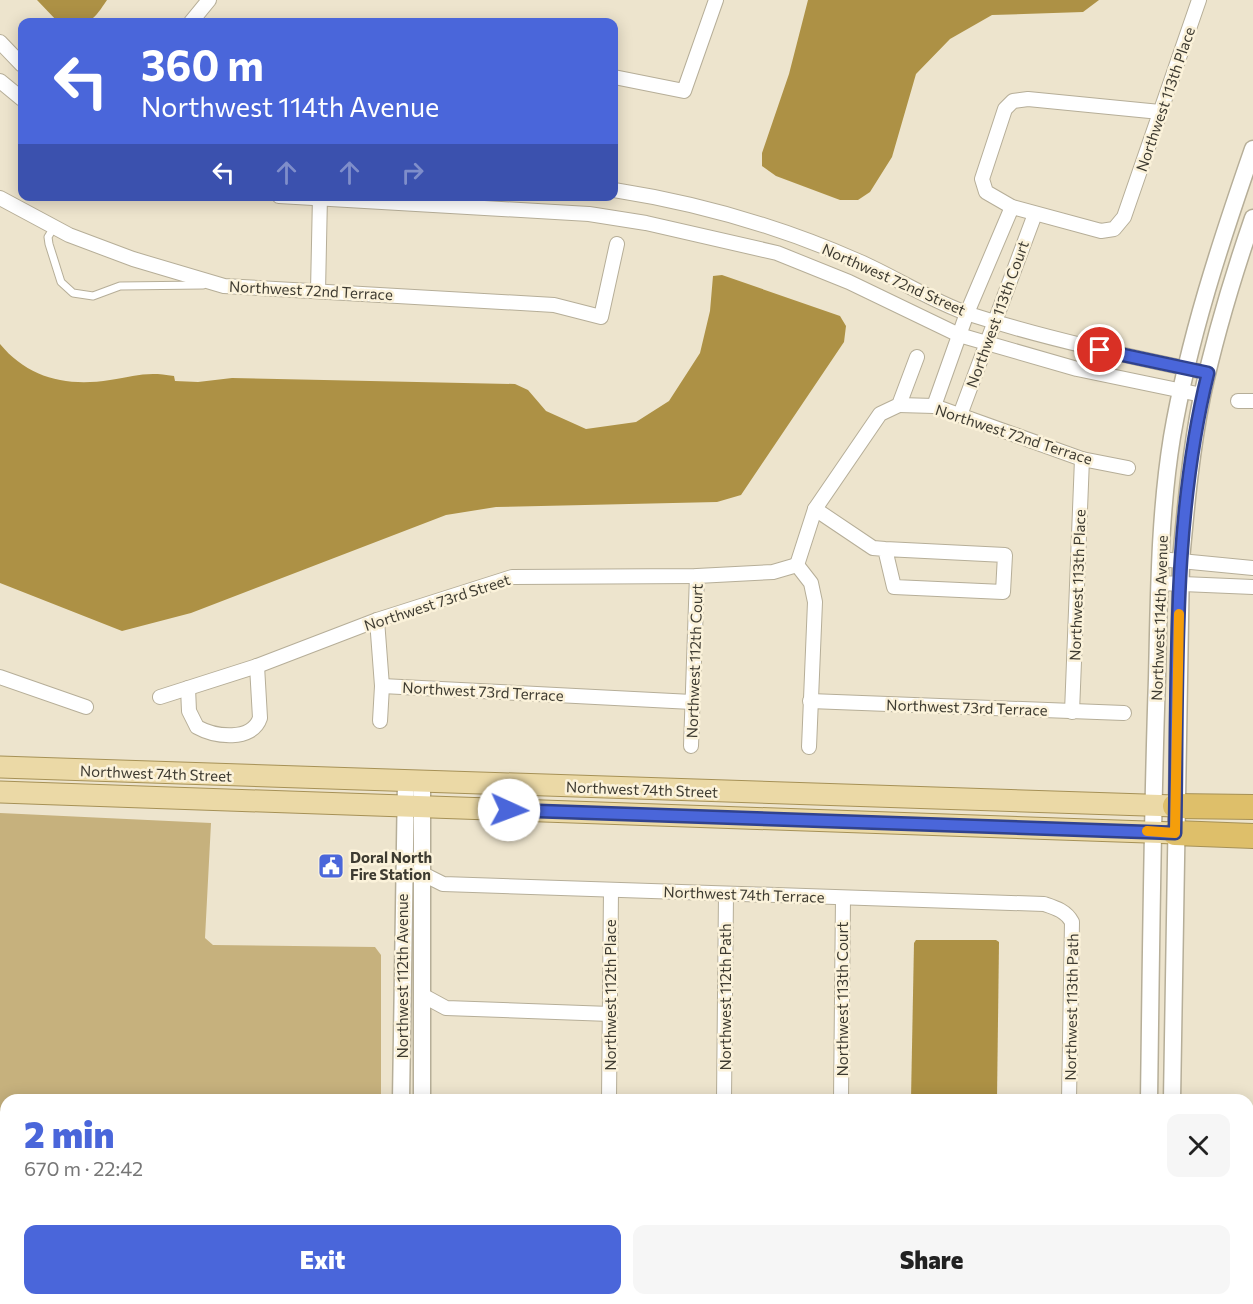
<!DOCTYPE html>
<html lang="en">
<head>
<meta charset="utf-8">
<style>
	body { margin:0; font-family:Commissioner,sans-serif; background:#f6f6f6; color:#222; height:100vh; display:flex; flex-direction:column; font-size:22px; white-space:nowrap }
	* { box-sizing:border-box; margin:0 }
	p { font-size:20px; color:#767676 }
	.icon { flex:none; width:33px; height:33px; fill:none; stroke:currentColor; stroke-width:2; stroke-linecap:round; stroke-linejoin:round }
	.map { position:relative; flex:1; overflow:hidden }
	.side { position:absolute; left:0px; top:1094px; width:1254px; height:212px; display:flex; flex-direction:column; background:#fff; border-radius:18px 18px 0 0; box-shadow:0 3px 15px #0003 }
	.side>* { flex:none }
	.banner { position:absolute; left:18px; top:18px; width:600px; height:183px; border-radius:12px; box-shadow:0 3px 15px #0003; background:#4a66da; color:#fff; overflow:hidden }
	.pin { position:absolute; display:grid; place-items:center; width:51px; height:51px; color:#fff; margin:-26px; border:3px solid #fff; border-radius:50%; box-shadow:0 2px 6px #0007 }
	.me { position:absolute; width:66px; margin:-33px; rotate:92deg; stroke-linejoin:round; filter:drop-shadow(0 0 4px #0008) }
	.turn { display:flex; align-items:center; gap:21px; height:126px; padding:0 24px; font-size:27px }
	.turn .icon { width:78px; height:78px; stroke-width:2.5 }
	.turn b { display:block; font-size:42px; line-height:51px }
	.lanes { display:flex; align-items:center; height:57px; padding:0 24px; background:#0003; justify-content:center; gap:30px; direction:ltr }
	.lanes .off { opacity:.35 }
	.round { display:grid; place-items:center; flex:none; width:63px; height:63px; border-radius:12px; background:#f6f6f6 }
	.headline { display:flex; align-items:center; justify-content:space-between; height:102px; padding:0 24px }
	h1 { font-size:36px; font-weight:800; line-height:45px; color:#4a66da }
	.cta { display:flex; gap:12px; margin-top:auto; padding:12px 24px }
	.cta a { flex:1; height:69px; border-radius:12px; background:#4a66da; color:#fff; font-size:24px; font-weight:800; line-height:69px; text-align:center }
	.cta a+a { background:#f6f6f6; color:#222 }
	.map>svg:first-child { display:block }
</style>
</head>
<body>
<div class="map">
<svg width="1253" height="1304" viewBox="0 0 1253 1304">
	<rect width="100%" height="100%" fill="#ede4cd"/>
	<polygon fill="#c6b17d" points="0,813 211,823 205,938 213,945 375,947 381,955 381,1099 6,1100 6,1299 382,1299 382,1304 0,1304"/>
	<g fill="#ad9145">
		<path d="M37 0H107C89 27 90 22 58 22Z"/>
		<polygon points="808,0 1099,0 1083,12 992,15 950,39 916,74 892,157 870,192 858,200 840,200 776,176 762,166 762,153 789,74"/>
		<path d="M722 275 840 316 846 326 844 342 741 495 717 502 496 507 446 515 191 613 122 631 0 583V344C28 378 67 387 110 380 135 376 147 371 174 376L175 381 198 382 232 378 515 384 528 390 546 411 586 429 636 422 669 401 700 353 710 311 713 276Z"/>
		<polygon points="916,940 996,940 999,942 997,1099 911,1099 914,943"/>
		<polygon points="465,1299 989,1299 988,1304 561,1304"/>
	</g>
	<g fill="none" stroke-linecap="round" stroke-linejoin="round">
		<defs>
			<polyline id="service" points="54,227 48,237 49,244 61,282 73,293 93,296 120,286 203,285"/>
			<g id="minor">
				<polyline points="191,22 209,0"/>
				<polyline points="0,42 22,65"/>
				<polyline points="614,77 684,91 716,0"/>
				<polyline points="0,81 22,99"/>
				<polyline points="1160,112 1028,99 1013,101 1005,109 982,179 986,192 1012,207 1101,231 1114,229 1124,217 1199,0"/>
				<path d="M614 190C697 203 781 227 858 261 895 277 931 301 969 314 1047 339 1127 356 1208 373"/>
				<polyline points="279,196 589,214 646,223 777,253 849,282 959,335 1077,369 1202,395"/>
				<polyline points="0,198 69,235 133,259 224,286 554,305 601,317 617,244"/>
				<polyline points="318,291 320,196"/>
				<polyline points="1238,401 1253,401"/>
				<polyline points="899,405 934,406 1082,459 1128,468"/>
				<polyline points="934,406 967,313 1012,207"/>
				<polyline points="960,415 1035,214"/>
				<polyline points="815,509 873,548 885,549 1005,555 1003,592 894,587 885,549"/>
				<polyline points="1160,559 1253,568"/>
				<polyline points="797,565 815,509 880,414 899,405 917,357"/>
				<polyline points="797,565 811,583 815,602 809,747"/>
				<polyline points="1159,583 1253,587"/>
				<polyline points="377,620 382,686 380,721"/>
				<polyline points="0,677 86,707"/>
				<polyline points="382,686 692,702"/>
				<path d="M188 688 189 711 197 727C215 737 252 742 260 718L257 666"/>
				<polyline points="160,697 257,666 377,620 512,577 697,576 773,572 797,565"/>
				<polyline points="810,701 1124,713"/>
				<polyline points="1072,712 1082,459"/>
				<polyline points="691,746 697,576"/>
				<path d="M421 873 443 884 1044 904C1056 908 1066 911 1072 922L1069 1100"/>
				<polyline points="422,995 446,1008 610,1014"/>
				<polyline points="609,1100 611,890"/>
				<polyline points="724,1100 726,894"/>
				<polyline points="841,1100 843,898"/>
				<polyline points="1248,1145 1253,1144"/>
				<polyline points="1248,1171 1253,1170"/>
				<polyline points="1248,1254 1253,1254"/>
				<polyline points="1063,1304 1064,1299"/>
			</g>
			<g id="tertiary">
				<polyline points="401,1100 406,781"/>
				<polyline points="422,1100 422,782"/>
				<path d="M1149 1100C1151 959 1152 819 1157 679 1159 598 1159 517 1172 437 1189 338 1220 244 1253 149"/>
				<path d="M1172 1100 1181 560C1186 505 1191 450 1202 396 1215 336 1233 276 1253 218"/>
				<polyline points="399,1304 399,1299"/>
				<polyline points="420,1304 420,1299"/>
				<polyline points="1143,1304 1144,1299"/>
				<polyline points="1166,1304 1167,1299"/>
			</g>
			<g id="primary">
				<polyline points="0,767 1175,806"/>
				<polyline points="0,792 1175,833"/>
			</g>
			<g id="motorway">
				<polyline points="1175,806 1253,807"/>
				<polyline points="1175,833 1253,836"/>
			</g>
		</defs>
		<use href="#service" stroke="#b6ae98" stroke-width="9"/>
		<use href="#minor" stroke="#b6ae98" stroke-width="16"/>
		<use href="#tertiary" stroke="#b6ae98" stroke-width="19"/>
		<use href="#primary" stroke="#a69156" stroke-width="23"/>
		<use href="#motorway" stroke="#a69156" stroke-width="26"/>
		<use href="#service" stroke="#fff" stroke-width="7"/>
		<use href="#minor" stroke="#fff" stroke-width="14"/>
		<use href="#tertiary" stroke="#fff" stroke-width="16"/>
		<use href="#primary" stroke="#ebd9a6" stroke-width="21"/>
		<use href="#motorway" stroke="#debf6a" stroke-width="24"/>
	</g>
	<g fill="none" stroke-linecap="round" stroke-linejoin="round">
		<defs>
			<path id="route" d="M509 810 1175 833C1178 680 1171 523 1208 373L1100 350"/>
		</defs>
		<use href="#route" stroke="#30428e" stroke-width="15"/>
		<use href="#route" stroke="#4a66da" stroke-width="10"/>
		<polyline stroke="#f59e0b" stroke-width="10" points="1147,831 1175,833 1179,614"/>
	</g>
	<defs>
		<symbol id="civic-square" viewBox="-11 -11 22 22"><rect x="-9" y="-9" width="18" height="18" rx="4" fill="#4a66da" stroke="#fbf2da"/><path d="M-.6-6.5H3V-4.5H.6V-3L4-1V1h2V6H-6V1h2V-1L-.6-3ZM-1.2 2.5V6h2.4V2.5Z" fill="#fff"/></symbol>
	</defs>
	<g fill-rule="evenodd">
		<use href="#civic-square" x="316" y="851" width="30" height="30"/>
	</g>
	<g text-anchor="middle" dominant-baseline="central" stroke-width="5" stroke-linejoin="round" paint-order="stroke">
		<g font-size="15" fill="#3e3b31" stroke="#fbf2da">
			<text transform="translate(1165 99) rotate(-71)">Northwest 113th Place</text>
			<text transform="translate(894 279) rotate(24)">Northwest 72nd Street</text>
			<text transform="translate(311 290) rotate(3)">Northwest 72nd Terrace</text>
			<text transform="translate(997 314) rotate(-70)">Northwest 113th Court</text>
			<text transform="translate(1014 434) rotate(18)">Northwest 72nd Terrace</text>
			<text transform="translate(1077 585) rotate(-88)">Northwest 113th Place</text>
			<text transform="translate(437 602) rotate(-18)">Northwest 73rd Street</text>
			<text transform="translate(1159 618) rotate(-88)">Northwest 114th Avenue</text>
			<text transform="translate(694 661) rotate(-88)">Northwest 112th Court</text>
			<text transform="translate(483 691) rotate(3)">Northwest 73rd Terrace</text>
			<text transform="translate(967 707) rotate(2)">Northwest 73rd Terrace</text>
			<text transform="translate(156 773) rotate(2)">Northwest 74th Street</text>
			<text transform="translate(642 789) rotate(2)">Northwest 74th Street</text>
			<text transform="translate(744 894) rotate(2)">Northwest 74th Terrace</text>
			<text transform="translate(402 976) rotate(-90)">Northwest 112th Avenue</text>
			<text transform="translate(610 995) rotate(-90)">Northwest 112th Place</text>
			<text transform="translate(725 997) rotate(-90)">Northwest 112th Path</text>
			<text transform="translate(842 999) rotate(-90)">Northwest 113th Court</text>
			<text transform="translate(1071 1007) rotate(-89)">Northwest 113th Path</text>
		</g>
		<g font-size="15" font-weight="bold" fill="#3e3b31" stroke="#fbf2da" text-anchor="start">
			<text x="350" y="857">Doral North<tspan x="350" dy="17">Fire Station</tspan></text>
		</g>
	</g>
</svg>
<div class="pin" style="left:1100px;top:350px;background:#d93025"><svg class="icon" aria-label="arrive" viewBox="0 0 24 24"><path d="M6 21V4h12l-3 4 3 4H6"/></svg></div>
<svg class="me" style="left:509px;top:810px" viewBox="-20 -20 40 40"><circle r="19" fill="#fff"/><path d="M0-13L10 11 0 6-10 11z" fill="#4a66da"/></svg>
<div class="banner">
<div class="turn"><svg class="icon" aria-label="left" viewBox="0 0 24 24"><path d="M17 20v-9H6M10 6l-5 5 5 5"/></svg><div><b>360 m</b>Northwest 114th Avenue</div></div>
<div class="lanes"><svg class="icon" aria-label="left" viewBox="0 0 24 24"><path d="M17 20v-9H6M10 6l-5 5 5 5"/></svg><svg class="icon off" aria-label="ahead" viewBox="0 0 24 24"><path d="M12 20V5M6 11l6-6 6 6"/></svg><svg class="icon off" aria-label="ahead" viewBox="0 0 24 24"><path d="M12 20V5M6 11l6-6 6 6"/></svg><svg class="icon off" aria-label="right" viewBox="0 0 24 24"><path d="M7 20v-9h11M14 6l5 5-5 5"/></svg></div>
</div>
<section class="side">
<div class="headline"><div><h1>2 min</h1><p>670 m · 22:42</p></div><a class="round"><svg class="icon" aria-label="close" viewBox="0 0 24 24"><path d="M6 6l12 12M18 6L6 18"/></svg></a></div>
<div class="cta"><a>Exit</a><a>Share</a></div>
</section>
</div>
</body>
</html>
